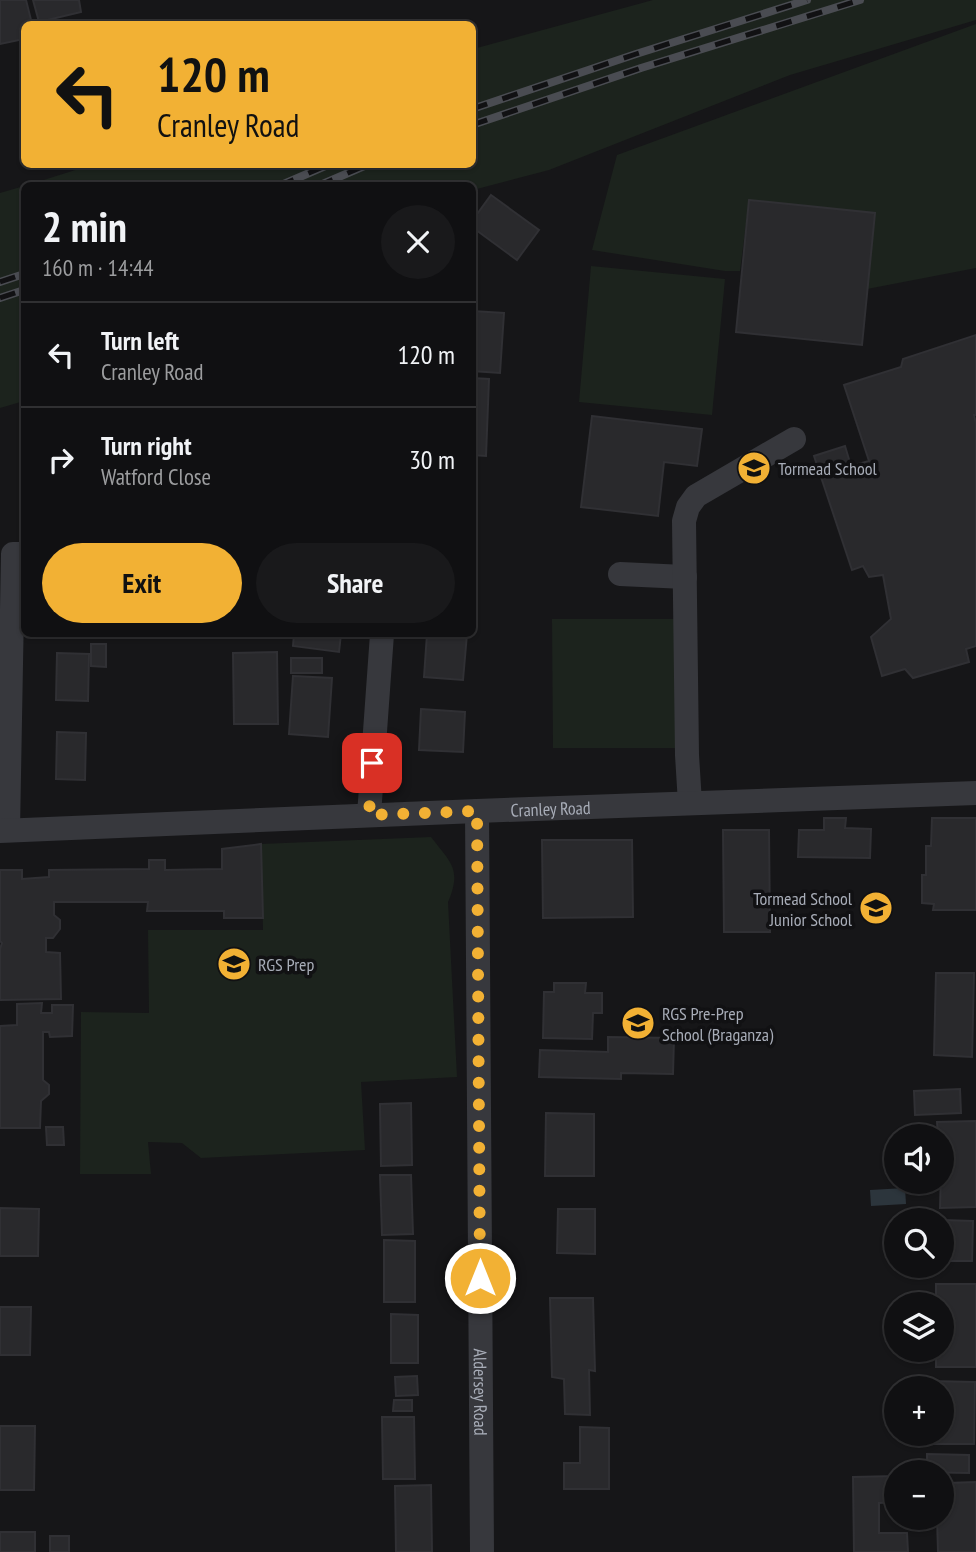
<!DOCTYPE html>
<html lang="en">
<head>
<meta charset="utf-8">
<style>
	body { margin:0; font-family:"PT Sans Narrow",sans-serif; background:#19191b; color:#f1f3f6; height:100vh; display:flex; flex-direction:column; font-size:26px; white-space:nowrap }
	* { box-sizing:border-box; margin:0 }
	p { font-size:23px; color:#9c9d9f }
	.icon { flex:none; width:38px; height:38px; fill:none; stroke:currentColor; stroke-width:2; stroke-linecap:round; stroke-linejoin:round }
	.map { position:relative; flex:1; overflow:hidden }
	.side { position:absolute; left:21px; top:182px; width:455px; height:455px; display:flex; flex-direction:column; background:#101012; border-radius:10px; box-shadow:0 2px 5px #0004,0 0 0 2px #303032 }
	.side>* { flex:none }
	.banner { position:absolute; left:21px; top:21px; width:455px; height:147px; border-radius:10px; box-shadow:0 2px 5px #0004,0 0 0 2px #303032; background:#f2b134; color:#111; overflow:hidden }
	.tools { position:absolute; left:884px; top:1124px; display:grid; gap:14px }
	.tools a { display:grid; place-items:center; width:70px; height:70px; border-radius:50%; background:#101012; box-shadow:0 2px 5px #0004,0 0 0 2px #303032; font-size:35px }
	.pin { position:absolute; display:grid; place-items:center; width:60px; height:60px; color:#fff; margin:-30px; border-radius:14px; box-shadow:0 4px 10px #0006 }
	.me { position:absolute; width:77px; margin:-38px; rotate:0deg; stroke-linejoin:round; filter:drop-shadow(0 0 5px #0008) }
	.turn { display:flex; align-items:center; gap:24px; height:147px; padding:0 21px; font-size:32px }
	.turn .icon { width:91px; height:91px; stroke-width:2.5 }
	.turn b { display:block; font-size:49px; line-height:60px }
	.round { display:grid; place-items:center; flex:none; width:74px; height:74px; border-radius:37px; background:#19191b }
	.overview { display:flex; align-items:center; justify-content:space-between; height:119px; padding:0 21px }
	h1 { font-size:42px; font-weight:800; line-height:52px }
	.action { display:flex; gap:14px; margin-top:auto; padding:14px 21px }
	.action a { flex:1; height:80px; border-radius:42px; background:#f2b134; color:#111; font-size:28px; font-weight:800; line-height:80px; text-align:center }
	.action a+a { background:#19191b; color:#f1f3f6 }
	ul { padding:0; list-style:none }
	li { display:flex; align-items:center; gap:21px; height:105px; padding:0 21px; border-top:2px solid #303032 }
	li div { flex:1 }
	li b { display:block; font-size:26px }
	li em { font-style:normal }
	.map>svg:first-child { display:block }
</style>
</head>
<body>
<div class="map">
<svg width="976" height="1552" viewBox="0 0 976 1552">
	<rect width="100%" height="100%" fill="#161618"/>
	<g fill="#1c231d">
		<polygon points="653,0 976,0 976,20 790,75 549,170 473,190 472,186 25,186 94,164 472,164 473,49"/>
		<polygon points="976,24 976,268 867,289 749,200 740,271 725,271 592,250 617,155"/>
		<polygon points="24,186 24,401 0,408 0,193"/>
		<polygon points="591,266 725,279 712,415 579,402"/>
		<polygon points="552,619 681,619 681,748 553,748"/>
		<path d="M431 837C451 863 462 869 448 902L457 1077 361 1082 365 1150 201 1158 182 1143 148 1142 151 1174H80L81 1012 149 1013 148 930H263L261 844Z"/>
	</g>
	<polygon fill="#2c353c" points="905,1188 906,1204 871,1206 870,1190"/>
	<g fill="#29292c" stroke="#303034" stroke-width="2">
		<polygon points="0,0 26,0 32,24 24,24 24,39 0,44"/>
		<polygon points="33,0 79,0 81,12 39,22"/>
		<polygon points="491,195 539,230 517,260 472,227 472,221"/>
		<polygon points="749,200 875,213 862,345 736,332"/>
		<polygon points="472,311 504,313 500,373 472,371"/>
		<polygon points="976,335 976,415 974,415 976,423 976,646 966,649 969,662 913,678 905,669 882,676 871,637 891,619 883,575 869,577 863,566 852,570 814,456 845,446 851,466 869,461 844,385 901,367 903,359"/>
		<polygon points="472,378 489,379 486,456 472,455"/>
		<polygon points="592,416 702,429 697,466 664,462 658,516 581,507"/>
		<polygon points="294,634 341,634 339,652 293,646"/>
		<polygon points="427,634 467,634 463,680 424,677"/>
		<polygon points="91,644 106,644 106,667 91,666"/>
		<polygon points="277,652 278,724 234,724 233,653"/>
		<polygon points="57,653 89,654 88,701 56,700"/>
		<rect x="291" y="658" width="31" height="15"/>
		<polygon points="293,676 332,678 328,737 289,734"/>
		<polygon points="421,709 465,712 463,752 419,750"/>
		<polygon points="57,732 86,733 85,780 56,779"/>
		<polygon points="824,818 846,818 845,828 871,829 870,858 798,857 799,830 824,830"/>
		<polygon points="932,818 976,818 976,910 933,910 934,904 922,903 922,875 926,875 926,846 931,846"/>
		<polygon points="723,830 769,830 770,932 724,932"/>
		<polygon points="542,840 632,840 633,917 543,918"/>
		<polygon points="261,844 263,918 224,918 224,911 147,911 148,902 54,902 54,915 60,920 60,929 53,938 46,938 46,952 60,953 61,999 0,1000 0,949 2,943 0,941 0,870 22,870 22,879 49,877 49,870 149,869 149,860 165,860 165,870 222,869 222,849"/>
		<polygon points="936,973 974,973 972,1057 934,1055"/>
		<polygon points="554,983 586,983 585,993 602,993 602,1013 593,1013 592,1039 543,1038 544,992 554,992"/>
		<polygon points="42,1003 41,1013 52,1013 52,1005 73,1005 72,1036 50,1037 49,1032 43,1032 43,1080 49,1085 49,1094 41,1101 40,1128 0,1128 0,1026 17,1025 17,1004"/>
		<polygon points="608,1037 674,1038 673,1074 621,1073 621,1079 539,1077 540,1050 608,1052"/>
		<polygon points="960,1089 961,1113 915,1115 914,1091"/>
		<polygon points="411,1103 412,1165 381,1166 380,1104"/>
		<polygon points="546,1113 594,1114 594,1176 545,1176"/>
		<polygon points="976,1121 976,1207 940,1208 942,1136 938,1136 937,1122"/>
		<polygon points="46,1127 63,1127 64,1145 47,1145"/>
		<polygon points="380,1175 411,1175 413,1234 382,1235"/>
		<polygon points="0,1208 39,1209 38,1256 0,1256"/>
		<polygon points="558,1209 595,1209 595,1254 557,1253"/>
		<polygon points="942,1220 973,1221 972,1261 942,1261"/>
		<polygon points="384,1240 415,1241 415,1302 384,1302"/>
		<polygon points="936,1284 976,1284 976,1367 936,1367 936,1349 942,1349 942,1304 936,1304"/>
		<polygon points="550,1298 593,1298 595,1371 589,1370 590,1415 565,1414 564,1379 552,1377"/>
		<polygon points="0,1307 31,1307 30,1355 0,1355"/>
		<polygon points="391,1314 418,1315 418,1363 391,1363"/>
		<polygon points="417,1376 418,1395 396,1396 395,1377"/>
		<polygon points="929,1381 975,1382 974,1444 928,1444 928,1433 942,1433 942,1388 929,1388"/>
		<polygon points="394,1400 412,1400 412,1411 393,1411"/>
		<polygon points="382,1417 414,1417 415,1479 383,1479"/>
		<polygon points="0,1426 35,1426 34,1490 0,1490"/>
		<polygon points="580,1427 609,1428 609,1489 564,1489 564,1463 580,1463"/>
		<polygon points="927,1454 969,1455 969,1473 912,1472 913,1465 927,1464"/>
		<polygon points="896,1476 896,1502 879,1503 879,1533 907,1533 908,1552 854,1552 853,1477"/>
		<polygon points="976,1482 976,1552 938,1552 937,1517 942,1517 942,1497 949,1497 948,1483"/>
		<polygon points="431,1485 432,1552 396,1552 395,1486"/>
		<rect x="0" y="1532" width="35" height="20"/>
		<rect x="50" y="1536" width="19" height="16"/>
	</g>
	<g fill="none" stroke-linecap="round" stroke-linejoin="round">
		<g stroke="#37383d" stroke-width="24">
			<polyline points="620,574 685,577"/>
			<polyline points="690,803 687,755 684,521 688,507 696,496 794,439"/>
			<path id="s1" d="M477 811 482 1552"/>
			<polyline points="369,815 382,634"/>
			<polyline points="8,830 13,554 24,554"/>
			<path id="s2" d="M0 831 477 811 976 793"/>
		</g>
		<defs>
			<g id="rail">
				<polyline points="472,109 636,54 807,0"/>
				<polyline points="472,125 641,68 860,0"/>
				<polyline points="279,186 330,164"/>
				<polyline points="318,186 369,164"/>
				<polyline points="0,282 24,274"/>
				<polyline points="0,298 24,290"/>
			</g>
		</defs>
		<use href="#rail" stroke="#4a4c52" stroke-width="8"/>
		<use href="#rail" stroke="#111113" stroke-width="5" stroke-dasharray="16" stroke-linecap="butt"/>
	</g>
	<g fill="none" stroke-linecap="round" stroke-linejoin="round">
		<polyline stroke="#f2b134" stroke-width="12" stroke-dasharray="0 21.6" points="372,763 369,815 477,811 480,1278"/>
	</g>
	<defs>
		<symbol id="school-disc" viewBox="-11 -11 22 22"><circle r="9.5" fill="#f2b134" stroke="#111113"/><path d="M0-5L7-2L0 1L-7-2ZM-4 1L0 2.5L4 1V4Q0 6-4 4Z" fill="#111"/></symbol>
	</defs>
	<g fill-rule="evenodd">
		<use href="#school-disc" x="735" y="449" width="38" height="38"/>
		<use href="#school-disc" x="857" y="889" width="38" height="38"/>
		<use href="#school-disc" x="215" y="945" width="38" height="38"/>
		<use href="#school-disc" x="619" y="1004" width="38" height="38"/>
	</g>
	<g text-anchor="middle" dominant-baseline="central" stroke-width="7" stroke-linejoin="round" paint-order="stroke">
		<g font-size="18" fill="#a8adb8" stroke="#111113" text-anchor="start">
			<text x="778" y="468">Tormead School</text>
			<text x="852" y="898" text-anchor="end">Tormead School<tspan x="852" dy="21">Junior School</tspan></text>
			<text x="258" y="964">RGS Prep</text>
			<text x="662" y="1013">RGS Pre-Prep<tspan x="662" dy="21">School (Braganza)</tspan></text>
		</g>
		<g font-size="18" fill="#a8adb8" stroke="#111113">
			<text stroke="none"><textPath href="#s2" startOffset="551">Cranley Road</textPath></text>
			<text stroke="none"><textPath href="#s1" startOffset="581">Aldersey Road</textPath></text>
		</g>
	</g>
</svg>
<div class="tools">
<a><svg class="icon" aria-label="sound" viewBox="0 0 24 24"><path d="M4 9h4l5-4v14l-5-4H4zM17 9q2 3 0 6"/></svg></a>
<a><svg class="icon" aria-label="search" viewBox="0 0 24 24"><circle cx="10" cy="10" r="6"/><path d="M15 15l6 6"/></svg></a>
<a><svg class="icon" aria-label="layers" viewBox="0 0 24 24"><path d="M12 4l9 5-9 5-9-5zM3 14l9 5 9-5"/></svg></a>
<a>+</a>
<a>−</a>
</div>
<div class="pin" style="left:372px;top:763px;background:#d93025"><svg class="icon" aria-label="arrive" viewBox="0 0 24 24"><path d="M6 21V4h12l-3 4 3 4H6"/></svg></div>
<svg class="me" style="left:480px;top:1278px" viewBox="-20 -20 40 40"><circle r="17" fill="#f2b134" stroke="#fff" stroke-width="3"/><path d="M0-11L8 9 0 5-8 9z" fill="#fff"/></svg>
<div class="banner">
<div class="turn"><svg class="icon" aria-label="left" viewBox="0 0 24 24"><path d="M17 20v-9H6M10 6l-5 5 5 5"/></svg><div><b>120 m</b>Cranley Road</div></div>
</div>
<section class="side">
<div class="overview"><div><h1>2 min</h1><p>160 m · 14:44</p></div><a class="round"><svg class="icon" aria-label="close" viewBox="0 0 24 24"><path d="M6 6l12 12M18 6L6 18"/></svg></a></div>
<ul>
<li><svg class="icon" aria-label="left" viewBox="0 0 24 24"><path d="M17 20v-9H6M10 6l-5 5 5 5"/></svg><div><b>Turn left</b><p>Cranley Road</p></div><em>120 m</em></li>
<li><svg class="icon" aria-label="right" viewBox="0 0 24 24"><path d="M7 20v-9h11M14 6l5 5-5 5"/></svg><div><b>Turn right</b><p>Watford Close</p></div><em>30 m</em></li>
</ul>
<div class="action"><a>Exit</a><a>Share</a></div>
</section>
</div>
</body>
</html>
